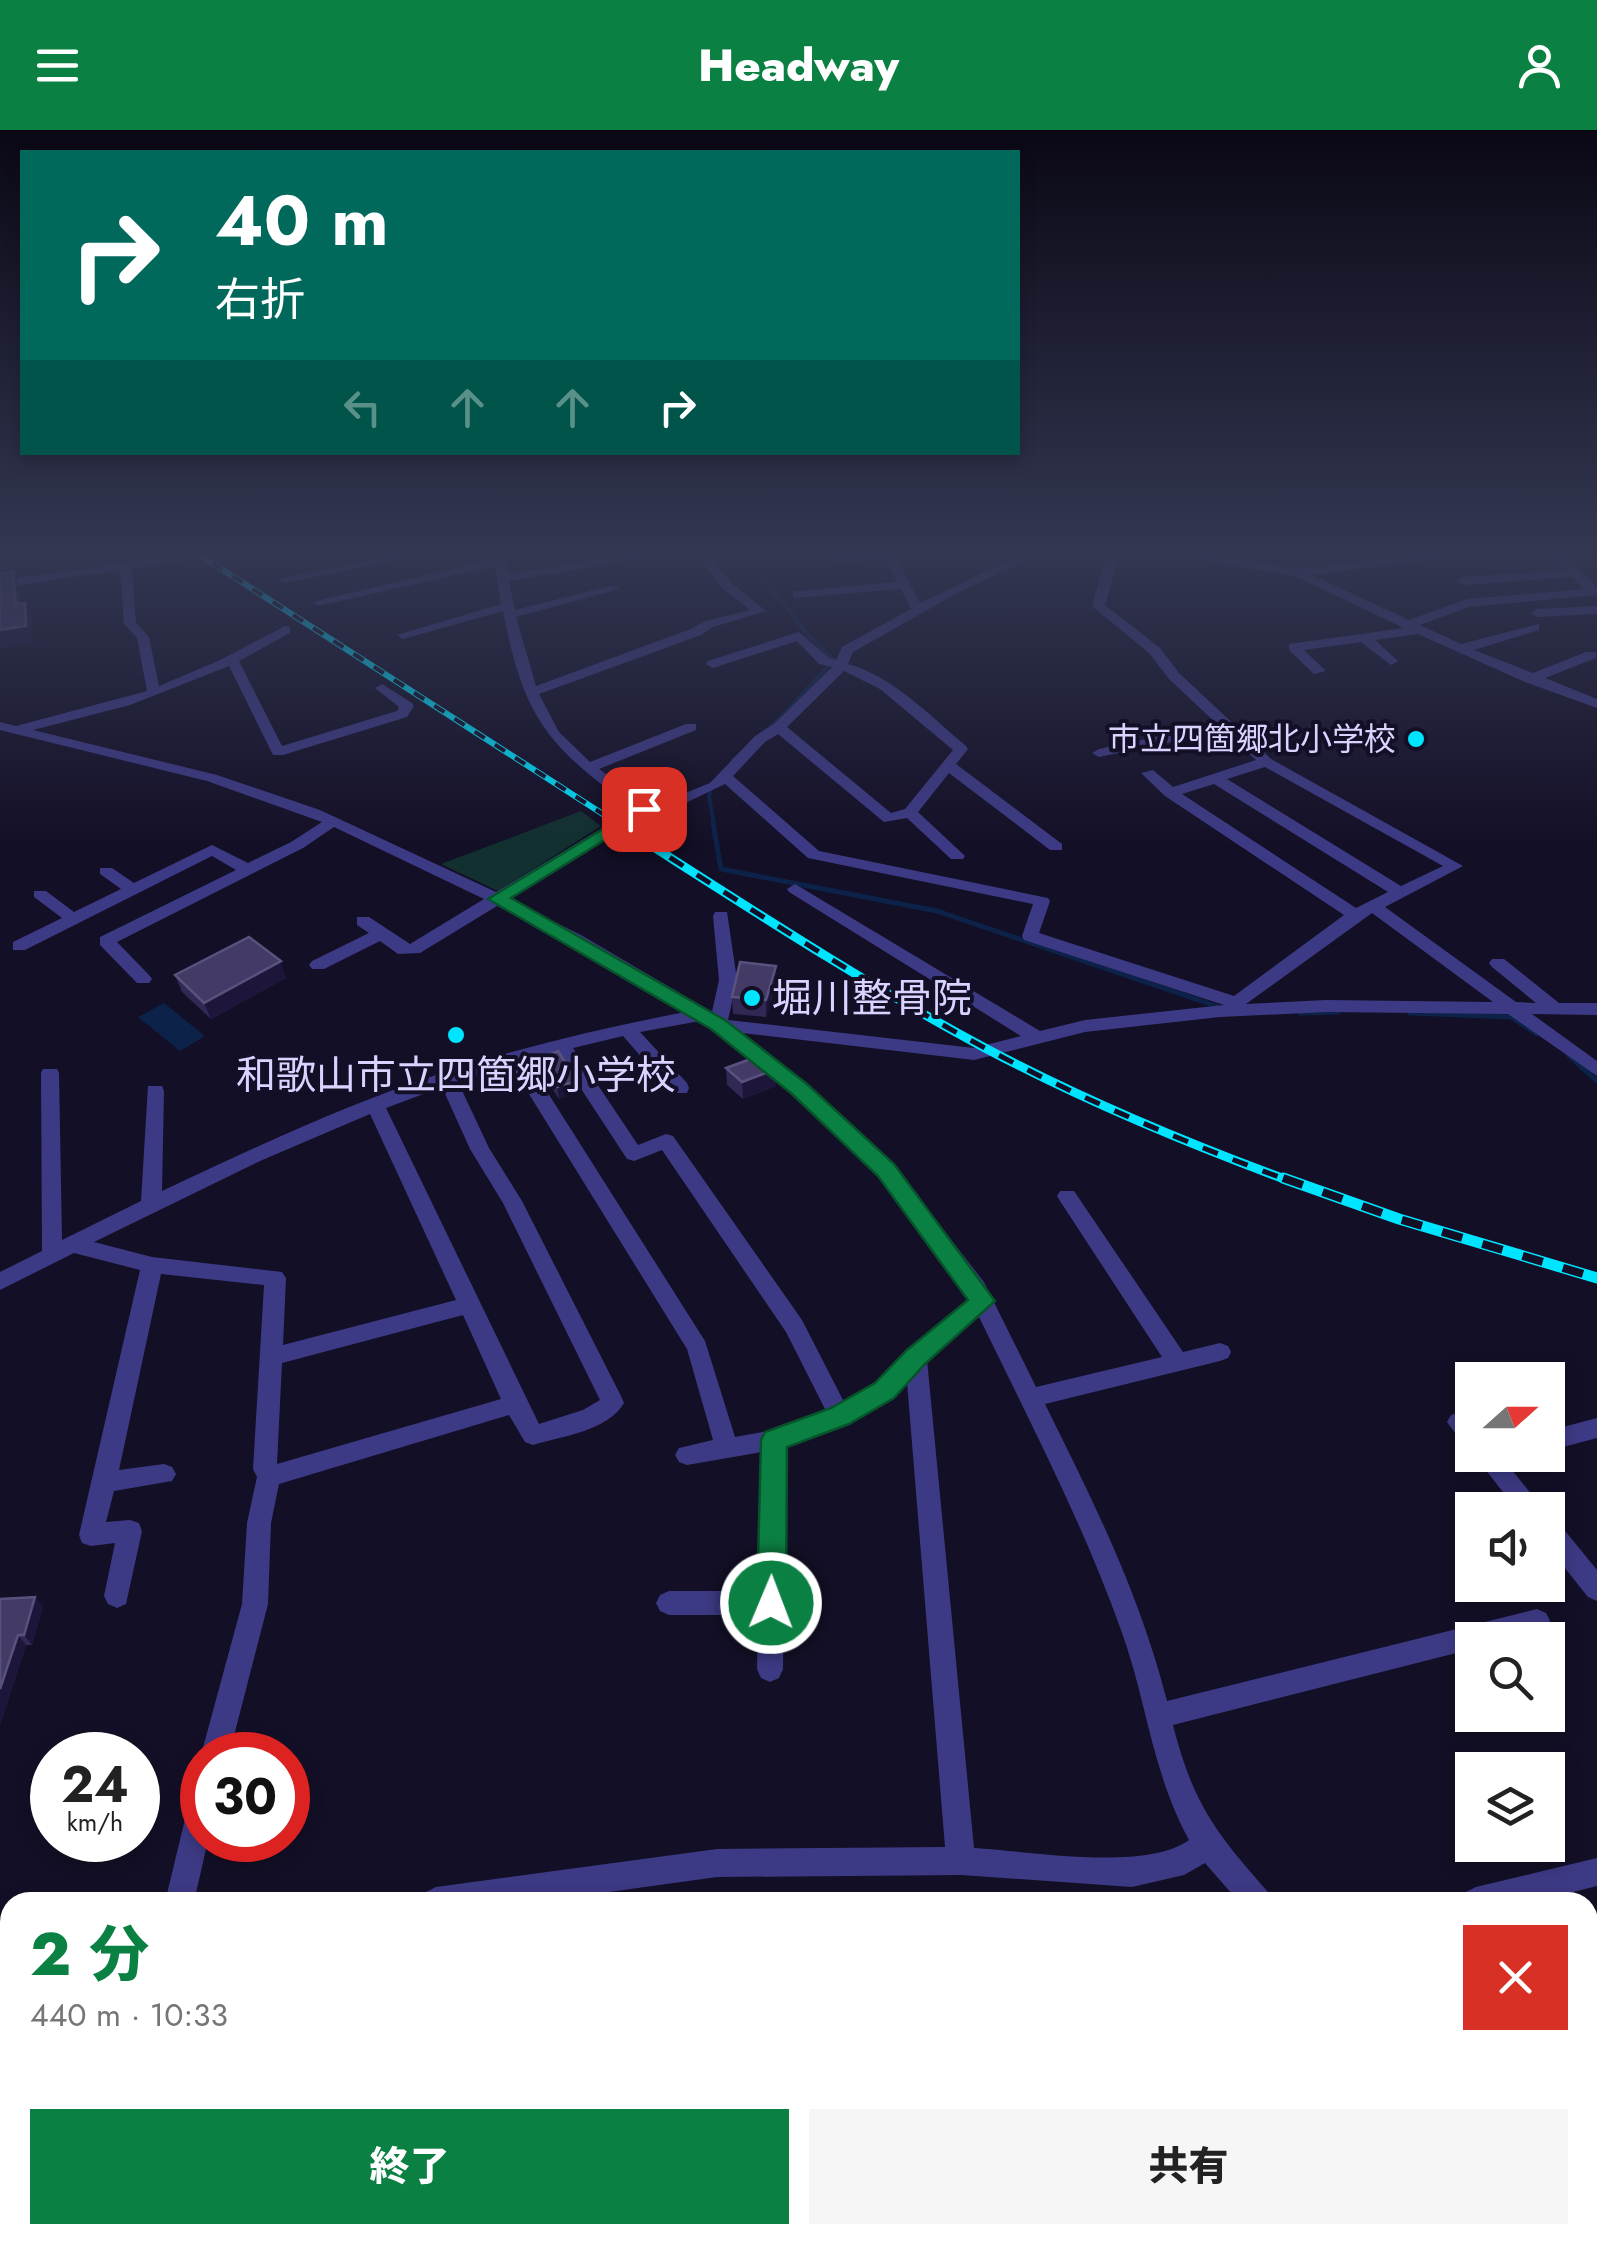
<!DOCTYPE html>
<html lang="ja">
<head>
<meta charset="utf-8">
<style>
	body { margin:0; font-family:Jost,"Noto Sans JP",sans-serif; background:#f6f6f6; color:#222; height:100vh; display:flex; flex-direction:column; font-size:38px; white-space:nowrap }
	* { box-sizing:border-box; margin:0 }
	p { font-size:32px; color:#767676 }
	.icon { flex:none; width:55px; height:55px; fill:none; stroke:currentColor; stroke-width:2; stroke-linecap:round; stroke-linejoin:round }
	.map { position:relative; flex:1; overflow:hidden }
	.sheet { position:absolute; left:0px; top:1762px; width:1598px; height:352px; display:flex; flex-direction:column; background:#fff; border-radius:30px 30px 0 0; box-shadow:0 5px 15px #0003 }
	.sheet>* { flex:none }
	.guide { position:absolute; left:20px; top:20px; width:1000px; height:305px; border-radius:0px; box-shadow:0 5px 15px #0003; background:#00695c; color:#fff; overflow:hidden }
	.needle { width:65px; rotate:69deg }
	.buttons { position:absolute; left:1455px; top:1232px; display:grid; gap:20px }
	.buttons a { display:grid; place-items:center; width:110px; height:110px; border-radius:0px; background:#fff; box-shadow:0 5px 15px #0003; font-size:50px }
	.speed { position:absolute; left:30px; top:1602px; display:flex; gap:20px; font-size:50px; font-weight:700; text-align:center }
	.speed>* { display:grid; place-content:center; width:130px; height:130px; border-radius:50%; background:#fff; box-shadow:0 5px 15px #0003; line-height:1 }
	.speed small { font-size:25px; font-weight:400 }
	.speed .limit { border:15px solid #d22; background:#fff; color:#111 }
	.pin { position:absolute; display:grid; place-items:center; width:85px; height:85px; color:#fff; margin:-42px; border-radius:20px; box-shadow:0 5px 15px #0006 }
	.me { position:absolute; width:110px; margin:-55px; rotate:1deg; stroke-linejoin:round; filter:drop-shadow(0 0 8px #0008) }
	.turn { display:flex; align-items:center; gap:35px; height:210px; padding:0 30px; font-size:45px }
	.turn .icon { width:130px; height:130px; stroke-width:2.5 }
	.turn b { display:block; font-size:70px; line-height:85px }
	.lanes { display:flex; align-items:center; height:95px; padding:0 30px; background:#0003; justify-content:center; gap:50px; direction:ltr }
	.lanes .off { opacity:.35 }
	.round { display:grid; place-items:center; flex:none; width:105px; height:105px; border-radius:0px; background:#f6f6f6 }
	.head { display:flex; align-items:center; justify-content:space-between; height:170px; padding:0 30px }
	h1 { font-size:60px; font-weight:800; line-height:75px; color:#0b8043 }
	.button { display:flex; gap:20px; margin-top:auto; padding:20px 30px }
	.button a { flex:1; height:115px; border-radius:0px; background:#0b8043; color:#fff; font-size:40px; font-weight:800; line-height:115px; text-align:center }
	.button a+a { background:#f6f6f6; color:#222 }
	header { display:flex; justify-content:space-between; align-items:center; height:130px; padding:0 30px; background:#0b8043; color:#fff; font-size:45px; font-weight:800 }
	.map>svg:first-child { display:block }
</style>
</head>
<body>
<header><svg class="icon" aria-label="menu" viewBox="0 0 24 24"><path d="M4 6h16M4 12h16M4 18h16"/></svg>Headway<svg class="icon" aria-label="person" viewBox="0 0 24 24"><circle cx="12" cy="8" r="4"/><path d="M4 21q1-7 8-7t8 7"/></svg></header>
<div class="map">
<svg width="1597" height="2113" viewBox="0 0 1597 2113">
	<rect width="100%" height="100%" fill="#130f26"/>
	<polygon fill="#12302f" points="581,681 601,696 498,761 441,734"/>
	<polygon fill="#0c2248" points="164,873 205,906 180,921 138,887"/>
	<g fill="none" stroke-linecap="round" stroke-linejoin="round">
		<g stroke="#0c2248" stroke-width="4">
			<polyline points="732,631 779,589 834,530 808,505 741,420"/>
			<polyline points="712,655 709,666 714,695"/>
		</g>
		<g stroke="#0c2248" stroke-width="5">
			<polyline points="713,693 721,739 937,781 1219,877"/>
			<polyline points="1300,883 1338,882"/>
			<polyline points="1410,883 1511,887 1537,904"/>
			<polyline points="1568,925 1597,951"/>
		</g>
		<g fill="#3d3a85" fill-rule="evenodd">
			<polygon points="419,420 447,420 284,453 278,449"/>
			<path d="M493 420H505L508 444 659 420H691L509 451 515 480 613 455 619 459 516 487 536 556 691 499 705 491 750 480 722 458 694 420H706L730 452 766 481 713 497 701 505 539 564 559 602 590 632 686 594H696V600L599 639 647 674 668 670 710 653 755 606 774 594 832 537 819 534 797 511 713 538 706 534 708 531 799 502 829 528 836 530 842 517 911 479 901 459 793 468V462L797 461 897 452 885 429 834 433 830 432V426L893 422 920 473 1030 420H1047L959 462 853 522 848 534C894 547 930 586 966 616L968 619 956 634 1062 714V720H1050L949 643 918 682 965 726 963 729H951L907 688 884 692 778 604 765 612 733 646 819 721 1048 768 1050 771 1039 803 1234 866 1344 785 1165 666 1141 643 1153 640 1173 657 1256 630 1224 601 1099 627 1092 623 1099 619 1217 594 1169 549 1150 524 1092 476 1108 420H1120L1105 475 1160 518 1179 543 1271 629 1463 736 1385 777 1516 872 1536 873 1492 837 1489 833 1492 829H1504L1559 873H1597V885L1532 884 1597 931V946L1508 884 1326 882 1220 887 1085 902 974 930 742 903 807 954 893 1035 984 1152 1036 1257 1162 1227 1060 1071 1057 1066 1060 1061H1074L1183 1222 1220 1213 1228 1216 1231 1222 1228 1228 1220 1231 1045 1274C1094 1373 1139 1462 1167 1571L1537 1479 1546 1483 1550 1491 1546 1499C1521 1509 1499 1510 1472 1510V1519L1173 1595C1193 1674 1216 1703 1268 1762L1272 1772H1239L1205 1733 1184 1745 1132 1757 961 1745 717 1747 537 1772H422L426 1762 436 1757 717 1719 945 1717 907 1252C875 1286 829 1300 786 1316L783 1539 779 1548 770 1552 761 1548 757 1539 758 1485H669L660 1481 656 1473 660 1465 669 1461H759L762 1322 687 1335 679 1332 675 1325 679 1318 713 1310 687 1219 511 935 458 952 489 1018 522 1071 621 1266 624 1273C608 1301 562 1306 533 1315L525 1312 509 1285 279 1354 271 1393 268 1474 229 1625H202V1628L201 1625 242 1474 247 1393 257 1347 253 1339 264 1155 161 1144 119 1340 164 1334 172 1337 176 1344 172 1351 114 1361 106 1392 130 1390 139 1393 142 1401 126 1474 117 1478 108 1474 104 1466 115 1413 91 1416 82 1413 79 1405 140 1140 74 1123 0 1160V1142L42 1121 41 943 43 939H57L59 943 62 1110 141 1071 148 956H162L164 961 162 1061C253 1018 347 974 442 943 522 917 603 898 685 882L569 813 497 776 420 823 398 824 380 811 324 839H312L309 835 312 831 369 803 357 795V787H369L410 814 484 769 334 697 303 718 117 812 149 845 152 849 149 853H137L100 815V807L236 740 212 726 25 820H13V812L62 788 34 767V761H46L74 782 121 759 100 744V738H112L134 753 212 715 248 733 291 712 322 692 207 651 0 600V592L16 596 147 561 137 508 124 494 120 440 0 458V450L183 425V431L132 438 136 493 149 507 159 556 218 531 285 496 290 497V503L239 531 282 616 397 581 399 577 375 558 382 554 412 573 414 576 407 587 283 625H273L229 536 130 575 33 600 217 645 320 680 496 762 634 679C547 615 524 589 503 481L403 509 397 505 501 474 495 436 318 476 312 472 494 429ZM844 541 880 559 953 620 905 679 891 683 787 597ZM1265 637 1443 736 1401 756 1227 649ZM725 654 808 728 1033 774 1022 806 1024 810 1224 875 1085 890 1040 901 795 754 787 759 789 762 1021 906 974 918 728 890 737 850 727 782H715L713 786 719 850 712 882 581 805 508 769 648 683 677 677ZM1214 654 1388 762 1356 778 1182 664ZM1372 783 1493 872 1326 870 1246 874ZM700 891 793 964 879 1045 971 1169 908 1221 876 1254 844 1272 802 1190 673 1006 666 1004 638 1015 573 918 623 906 673 963H687L689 958 687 953 640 902ZM557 922 627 1029 634 1031 662 1020 786 1202 826 1281 774 1300 735 1307 705 1211 527 930ZM442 957 470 1019 503 1073 600 1270 583 1280 539 1294 386 978ZM370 984 456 1170 283 1215 286 1148 282 1142 152 1127 94 1112 260 1031ZM463 1185 501 1269 277 1334 282 1233ZM979 1187C1029 1290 1082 1391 1121 1500 1147 1571 1151 1640 1189 1710 1145 1742 1029 1721 974 1718L927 1230Z"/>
			<polygon points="1146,420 1178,420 1298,439 1462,420 1503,420 1312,445 1409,490 1467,469 1584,459 1572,447 1463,455 1457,451 1463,447 1566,440 1547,420 1560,420 1597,458 1597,465 1469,477 1420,495 1461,514 1539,494 1539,500 1474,520 1533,543 1586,522 1596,522 1596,528 1545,548 1597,569 1597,578 1525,552 1418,504 1375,510 1398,531 1391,535 1361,512 1304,520 1326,541 1314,544 1289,520 1289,514 1404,498 1295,446"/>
			<polygon points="1597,476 1597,484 1537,487 1531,483 1537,479"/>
			<polygon points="1459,1282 1472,1292 1472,1318 1464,1315 1447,1292 1451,1285"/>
			<polygon points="1597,1288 1597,1308 1548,1321 1548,1301"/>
			<polygon points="1474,1325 1500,1325 1544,1380 1517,1380"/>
			<polygon points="1548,1388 1557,1391 1597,1440 1597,1471 1588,1467 1548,1417"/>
			<polygon points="202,1663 202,1710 208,1710 194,1772 165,1772 188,1677 192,1667"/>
			<polygon points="1597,1728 1597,1756 1533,1772 1461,1772 1466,1762 1476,1757"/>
			<polygon points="10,1817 10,1847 0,1849 0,1819"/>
			<polygon points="1597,1985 1597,2017 1588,2019 1588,1987"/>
			<polygon points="10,2040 10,2072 0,2073 0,2041"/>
			<polygon points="1458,2105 1494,2105 1497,2113 1462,2113"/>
		</g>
		<defs>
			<polyline id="rail-far2" points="192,420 620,695"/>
			<path id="rail-far1" d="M616 693C737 770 858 850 985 918 1083 970 1186 1013 1290 1051"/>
			<polyline id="rail" points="1283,1048 1399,1089 1597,1148"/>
		</defs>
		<use href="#rail-far2" stroke="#00e5ff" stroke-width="6"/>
		<use href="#rail-far1" stroke="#00e5ff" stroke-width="9"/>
		<use href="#rail" stroke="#00e5ff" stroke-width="11"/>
		<use href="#rail-far2" stroke="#130f26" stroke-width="4" stroke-dasharray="12" stroke-linecap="butt"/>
		<use href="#rail-far1" stroke="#130f26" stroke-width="5" stroke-dasharray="16" stroke-linecap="butt"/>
		<use href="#rail" stroke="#130f26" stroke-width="8" stroke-dasharray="21" stroke-linecap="butt"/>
	</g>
	<g fill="#312854">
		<polygon points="175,845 286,848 211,889 182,862"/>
		<polygon points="777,853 766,887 733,884 732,867"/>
		<polygon points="539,929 579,962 559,969 541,941"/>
		<polygon points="726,938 776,956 743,969 727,955"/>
		<polygon points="0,1469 43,1477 32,1515 26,1515 0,1595"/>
	</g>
	<g fill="#1d163a">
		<polygon points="10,420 12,420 16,432 17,444 14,444 20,459 23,492 0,447 0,429"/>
		<polygon points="25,473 32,490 33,514 0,519 0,500"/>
		<polygon points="281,831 286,848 211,889 204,873"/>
		<polygon points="776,836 777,853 766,887 766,870"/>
		<polygon points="776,939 776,956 743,969 742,952"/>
		<polygon points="577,951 579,962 559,969 557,957"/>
		<polygon points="35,1467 43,1477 32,1515 24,1505"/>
		<polygon points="18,1505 26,1515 0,1595 0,1559"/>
	</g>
	<g fill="#433a66" stroke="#5a527e" stroke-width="2.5">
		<polygon points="0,420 10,420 11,427 0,429"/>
		<polygon points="13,442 16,474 25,473 26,496 0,500 0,444"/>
		<polygon points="249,807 281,831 204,873 175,845"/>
		<polygon points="740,832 776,836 766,870 732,867"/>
		<polygon points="558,921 577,951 557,957 539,929"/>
		<polygon points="759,926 776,939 742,952 726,938"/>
		<polygon points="35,1467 24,1505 18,1505 0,1559 0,1469"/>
	</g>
	<linearGradient id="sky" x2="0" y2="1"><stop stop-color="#0a0815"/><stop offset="0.59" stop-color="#333752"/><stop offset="1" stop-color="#333752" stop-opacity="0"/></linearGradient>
	<rect width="1597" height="716" fill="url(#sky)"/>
	<polygon fill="#0b8043" stroke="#07532c" stroke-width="2.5" points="644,674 653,679 650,682 511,768 725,890 807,954 894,1034 995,1171 925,1234 894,1268 849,1294 787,1317 786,1473 781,1482 771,1486 761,1482 757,1473 761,1310 765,1302 831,1278 875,1253 907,1220 968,1170 878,1046 792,964 711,899 488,769"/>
	<g fill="#00e5ff" stroke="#130f26" stroke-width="4">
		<circle cx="1416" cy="609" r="10"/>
		<circle cx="752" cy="868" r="10"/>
		<circle cx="456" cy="905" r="10"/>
	</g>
	<g text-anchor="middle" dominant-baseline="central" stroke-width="8" stroke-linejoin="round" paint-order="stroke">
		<g font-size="32" fill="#d9d4ff" stroke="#130f26" text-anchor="end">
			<text x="1396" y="609">市立四箇郷北小学校</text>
		</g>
		<g font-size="40" fill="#d9d4ff" stroke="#130f26" text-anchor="start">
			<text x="772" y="868">堀川整骨院</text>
			<text x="456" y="945" text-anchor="middle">和歌山市立四箇郷小学校</text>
		</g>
	</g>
</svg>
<div class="buttons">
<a><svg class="needle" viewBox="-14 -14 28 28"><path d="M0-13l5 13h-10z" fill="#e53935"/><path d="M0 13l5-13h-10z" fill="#767676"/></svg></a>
<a><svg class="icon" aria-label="sound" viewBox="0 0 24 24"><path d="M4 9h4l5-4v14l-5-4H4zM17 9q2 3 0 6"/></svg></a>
<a><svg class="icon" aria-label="search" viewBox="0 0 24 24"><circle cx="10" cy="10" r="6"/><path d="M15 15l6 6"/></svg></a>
<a><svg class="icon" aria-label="layers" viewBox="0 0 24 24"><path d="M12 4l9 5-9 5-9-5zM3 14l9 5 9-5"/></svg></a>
</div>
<div class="speed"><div>24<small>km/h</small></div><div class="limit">30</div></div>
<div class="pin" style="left:644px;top:679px;background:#d93025"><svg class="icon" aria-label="arrive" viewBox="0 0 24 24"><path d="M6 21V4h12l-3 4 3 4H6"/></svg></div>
<svg class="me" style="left:771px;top:1473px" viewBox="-20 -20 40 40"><circle r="17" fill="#0b8043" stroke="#fff" stroke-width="3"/><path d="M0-11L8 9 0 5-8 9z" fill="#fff"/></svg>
<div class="guide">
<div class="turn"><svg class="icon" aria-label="right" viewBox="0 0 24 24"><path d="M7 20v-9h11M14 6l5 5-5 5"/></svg><div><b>40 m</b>右折</div></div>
<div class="lanes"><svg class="icon off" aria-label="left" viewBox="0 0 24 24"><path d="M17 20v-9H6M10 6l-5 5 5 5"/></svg><svg class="icon off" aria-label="ahead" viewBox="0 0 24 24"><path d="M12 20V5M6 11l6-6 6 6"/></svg><svg class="icon off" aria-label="ahead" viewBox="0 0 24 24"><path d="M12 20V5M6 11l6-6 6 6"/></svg><svg class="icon" aria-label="right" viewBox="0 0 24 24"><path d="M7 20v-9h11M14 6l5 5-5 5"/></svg></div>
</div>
<section class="sheet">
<div class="head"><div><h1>2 分</h1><p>440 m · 10:33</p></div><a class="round" style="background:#d93025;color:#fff"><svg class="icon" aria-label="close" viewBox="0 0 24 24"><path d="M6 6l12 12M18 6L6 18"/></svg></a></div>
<div class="button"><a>終了</a><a>共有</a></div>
</section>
</div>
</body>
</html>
